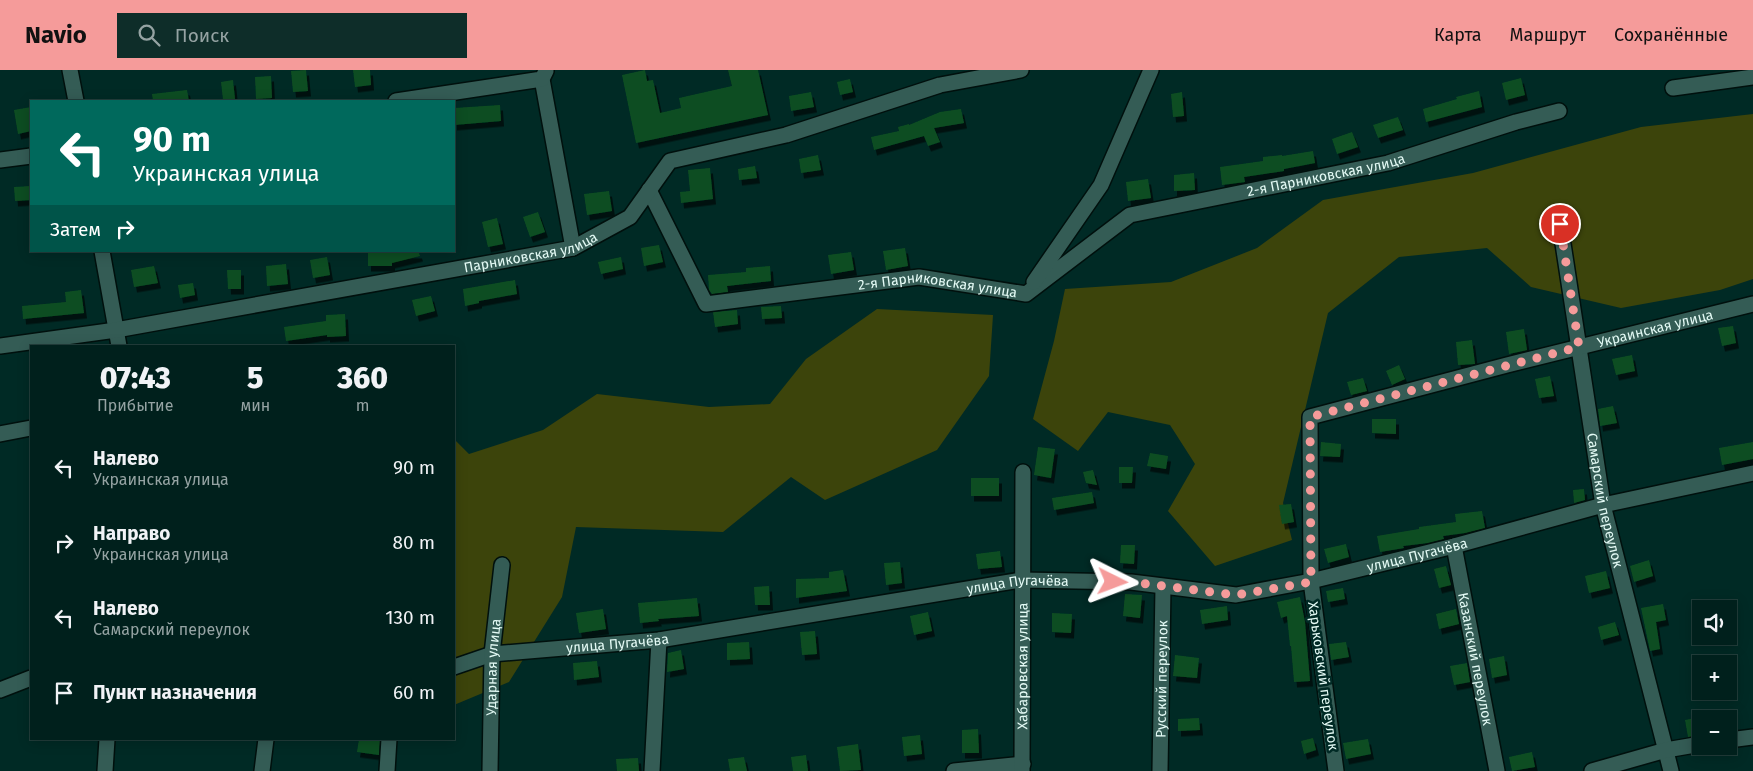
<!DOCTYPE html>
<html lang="ru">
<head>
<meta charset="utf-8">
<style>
	body { margin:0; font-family:"Fira Sans",sans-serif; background:#0e2d29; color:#f1f3f6; height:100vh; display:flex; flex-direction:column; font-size:19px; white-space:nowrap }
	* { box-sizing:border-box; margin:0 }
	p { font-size:16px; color:#95a3a3 }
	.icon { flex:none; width:28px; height:28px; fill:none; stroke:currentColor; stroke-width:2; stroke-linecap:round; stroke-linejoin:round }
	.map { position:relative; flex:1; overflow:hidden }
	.side { position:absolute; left:30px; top:275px; width:425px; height:395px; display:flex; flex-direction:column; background:#00201c; border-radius:0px; box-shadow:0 2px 12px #0003,0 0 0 1px #223e3b }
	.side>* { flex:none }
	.guide { position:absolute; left:30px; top:30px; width:425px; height:152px; border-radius:0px; box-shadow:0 2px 12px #0003,0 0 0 1px #223e3b; background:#00695c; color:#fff; overflow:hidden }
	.fabs { position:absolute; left:1692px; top:530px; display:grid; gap:10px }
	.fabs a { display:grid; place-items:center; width:45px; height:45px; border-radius:0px; background:#00201c; box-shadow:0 2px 12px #0003,0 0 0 1px #223e3b; font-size:25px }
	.pin { position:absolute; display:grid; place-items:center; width:42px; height:42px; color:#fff; margin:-21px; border:2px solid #fff; border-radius:50%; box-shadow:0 1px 5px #0007 }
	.me { position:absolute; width:55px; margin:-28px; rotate:93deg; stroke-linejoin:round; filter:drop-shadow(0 0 4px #0008) }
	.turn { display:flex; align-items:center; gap:18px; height:105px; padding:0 20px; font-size:22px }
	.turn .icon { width:65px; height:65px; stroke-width:2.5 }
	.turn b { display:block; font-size:35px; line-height:42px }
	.then { display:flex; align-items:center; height:48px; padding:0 20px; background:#0003; gap:10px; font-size:19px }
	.eta { display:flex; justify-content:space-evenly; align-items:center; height:85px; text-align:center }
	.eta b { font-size:30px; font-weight:800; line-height:35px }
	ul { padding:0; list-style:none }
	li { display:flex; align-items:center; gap:15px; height:75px; padding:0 20px }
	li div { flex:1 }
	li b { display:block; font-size:19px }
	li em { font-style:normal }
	header { display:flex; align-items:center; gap:30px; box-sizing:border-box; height:70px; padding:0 25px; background:#f59b9a; color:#111 }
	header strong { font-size:24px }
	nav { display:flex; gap:28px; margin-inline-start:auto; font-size:18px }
	.search { width:350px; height:45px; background:#0e2d29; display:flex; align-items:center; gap:12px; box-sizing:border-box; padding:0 18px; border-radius:0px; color:#95a3a3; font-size:19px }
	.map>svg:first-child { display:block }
</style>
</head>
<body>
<header>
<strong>Navio</strong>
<div class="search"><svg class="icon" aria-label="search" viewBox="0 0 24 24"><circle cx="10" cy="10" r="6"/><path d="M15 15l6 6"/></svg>Поиск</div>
<nav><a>Карта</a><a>Маршрут</a><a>Сохранённые</a></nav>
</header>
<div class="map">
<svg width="1753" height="701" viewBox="0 0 1753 701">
	<defs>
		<filter id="shadow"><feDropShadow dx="3" dy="5.5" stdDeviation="0" flood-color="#0009"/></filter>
	</defs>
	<rect width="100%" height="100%" fill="#002a25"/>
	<g fill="#3c440b">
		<polygon points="1753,44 1753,209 1720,220 1621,238 1531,217 1487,178 1399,187 1328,243 1283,433 1292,470 1215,496 1168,441 1195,394 1170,355 1108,342 1078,381 1033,349 1054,271 1065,219 1171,212 1257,178 1323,130 1473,103 1641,57"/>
		<polygon points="877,239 993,245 989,306 937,380 825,430 791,407 723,462 576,457 562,527 509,612 454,635 454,369 469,384 543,360 597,324 709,337 770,334 806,289"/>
	</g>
	<g fill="#0c4d22" filter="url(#shadow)">
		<polygon points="306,0 308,21 293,22 291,1"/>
		<polygon points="353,0 370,0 371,15 355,17"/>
		<polygon points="645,0 647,11 653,10 660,43 681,38 679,28 732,16 728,0 758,0 768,45 636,73 622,5"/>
		<polygon points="271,6 272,28 256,29 255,7"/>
		<polygon points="1521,8 1525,25 1506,30 1502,13"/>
		<polygon points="850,9 853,22 840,25 837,12"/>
		<polygon points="233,10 235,29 223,30 221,12"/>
		<polygon points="187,20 189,31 153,31 152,24"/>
		<polygon points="1479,21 1482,37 1426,52 1423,39 1457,29 1456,27"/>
		<polygon points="811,22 814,37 791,41 789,26"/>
		<polygon points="1182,22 1184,46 1173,47 1171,24"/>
		<polygon points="500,35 501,51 454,55 454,38"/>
		<polygon points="31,37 31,61 18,64 14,40"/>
		<polygon points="961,39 964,53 934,58 940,72 928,76 924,66 874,80 871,67 899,61 898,57 909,54 909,55 940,42"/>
		<polygon points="1398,47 1403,60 1378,68 1373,55"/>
		<polygon points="1352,62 1358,77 1337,84 1332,69"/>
		<polygon points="1313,81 1315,93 1284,99 1284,101 1244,107 1245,112 1222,115 1220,97 1263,91 1263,87 1282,85 1282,86"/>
		<polygon points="818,85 821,100 801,103 799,89"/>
		<polygon points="755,96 757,108 739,110 738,99"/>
		<polygon points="710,98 713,129 681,133 680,122 690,121 688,100"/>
		<polygon points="1194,103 1195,120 1174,121 1174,105"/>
		<polygon points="1148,109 1151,128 1128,131 1126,112"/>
		<polygon points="31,116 31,130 15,131 14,117"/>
		<polygon points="609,121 612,141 587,145 584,124"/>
		<polygon points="538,142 545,162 530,167 523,147"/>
		<polygon points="497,148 503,174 488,177 482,152"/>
		<polygon points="659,175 663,192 644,196 641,178"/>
		<polygon points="905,178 908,196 886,200 883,181"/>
		<polygon points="368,181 419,183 420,186 392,193 392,196 368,196"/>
		<polygon points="851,182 854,200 831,204 828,185"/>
		<polygon points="327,187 330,205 313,208 310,190"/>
		<polygon points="621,187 623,199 601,204 598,192"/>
		<polygon points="286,194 288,214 267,216 266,196"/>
		<polygon points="154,196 158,213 134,217 131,200"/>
		<polygon points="770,196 771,211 727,216 728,222 712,224 709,220 708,205 746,202 746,198"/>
		<polygon points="227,200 241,200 241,219 228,219"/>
		<polygon points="515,210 517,224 479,231 479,233 465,236 463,219"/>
		<polygon points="193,213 195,225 180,228 178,215"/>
		<polygon points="81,220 84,243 23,249 22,236 66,232 65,222"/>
		<polygon points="431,226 435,241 416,246 412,230"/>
		<polygon points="781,236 782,248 762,249 761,237"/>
		<polygon points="737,240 738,254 715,257 713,242"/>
		<polygon points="345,244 346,266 327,267 327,265 286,271 284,257 326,251 326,245"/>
		<polygon points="1733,256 1736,273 1722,276 1718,258"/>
		<polygon points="1524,259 1527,280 1509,284 1506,262"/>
		<polygon points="1472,270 1475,294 1458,295 1456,272"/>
		<polygon points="1632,285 1635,301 1616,305 1612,289"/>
		<polygon points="1399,295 1405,309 1392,315 1386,301"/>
		<polygon points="1550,306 1554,326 1539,328 1535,309"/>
		<polygon points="1363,308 1367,321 1351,325 1347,312"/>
		<polygon points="1613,336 1617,353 1600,356 1598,339"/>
		<polygon points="1372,349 1396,349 1396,364 1372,363"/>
		<polygon points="1321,372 1341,374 1340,387 1320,386"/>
		<polygon points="1753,372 1753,389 1722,395 1719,378"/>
		<polygon points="1038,377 1055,379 1051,408 1034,405"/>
		<polygon points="1150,383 1168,386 1166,399 1147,396"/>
		<polygon points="1119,397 1133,397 1132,413 1119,413"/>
		<polygon points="1093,400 1097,415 1086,413 1083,402"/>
		<rect x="971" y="408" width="28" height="18"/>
		<polygon points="1584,419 1585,430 1574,433 1573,420"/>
		<polygon points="1092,422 1094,433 1054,440 1052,428"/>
		<polygon points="1291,434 1294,452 1282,454 1279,435"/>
		<polygon points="1482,441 1485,458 1465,463 1443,466 1444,469 1428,473 1403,476 1404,478 1380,482 1377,466 1419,459 1419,457 1456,452 1455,444"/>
		<polygon points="1346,474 1349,487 1328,493 1324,479"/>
		<polygon points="1121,475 1135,475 1134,494 1120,493"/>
		<polygon points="1000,481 1002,497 978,499 976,484"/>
		<polygon points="1649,490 1653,506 1634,512 1630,496"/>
		<polygon points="900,492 902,513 886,515 884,493"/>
		<polygon points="1446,496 1451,515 1439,518 1434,499"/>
		<polygon points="843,500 847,521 796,528 796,509 829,508 829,502"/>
		<polygon points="1606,501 1610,518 1589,523 1585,506"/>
		<polygon points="769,516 770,535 755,535 754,517"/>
		<polygon points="1343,518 1345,529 1328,532 1326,521"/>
		<polygon points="1125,524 1142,525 1140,548 1123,546"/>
		<polygon points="1300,527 1305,552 1310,611 1294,612 1291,576 1290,576 1287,546 1281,548 1277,532"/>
		<polygon points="697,528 699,546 658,549 659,551 640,553 638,533"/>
		<polygon points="1663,534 1666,550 1656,552 1660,579 1650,581 1641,538"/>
		<polygon points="1227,536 1228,550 1202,554 1200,540"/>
		<polygon points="603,539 606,559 579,563 576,543"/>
		<polygon points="1456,539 1459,554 1439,559 1436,544"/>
		<polygon points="928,542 932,561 914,565 910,546"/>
		<polygon points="1052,543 1072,544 1071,563 1052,562"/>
		<polygon points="1615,552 1619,565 1601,570 1598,557"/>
		<polygon points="815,561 817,584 802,585 800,562"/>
		<polygon points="749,572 750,589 727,590 727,573"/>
		<polygon points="1346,572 1349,587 1331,590 1329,574"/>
		<polygon points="681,580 684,599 667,602 668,583"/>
		<polygon points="1175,585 1199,588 1197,608 1173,606"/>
		<polygon points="1504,586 1507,605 1492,608 1489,589"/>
		<polygon points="597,591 599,607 574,610 573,593"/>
		<polygon points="1467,593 1470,612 1454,615 1450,596"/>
		<polygon points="1701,647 1701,665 1688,667 1685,650"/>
		<polygon points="1199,648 1200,660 1178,661 1178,649"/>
		<polygon points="978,659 979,683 962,683 962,660"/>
		<polygon points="920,665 922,684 904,686 902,667"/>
		<polygon points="1313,668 1316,680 1304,684 1301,671"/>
		<polygon points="359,669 380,669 379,685 357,682"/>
		<polygon points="1368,669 1371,684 1346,689 1343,673"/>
		<polygon points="858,674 861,700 840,701 837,677"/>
		<polygon points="1532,682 1535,697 1512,701 1509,687"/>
		<polygon points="806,685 808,701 793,701 791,687"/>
		<polygon points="744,687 747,701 730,701 728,689"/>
		<polygon points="638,688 639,701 617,701 616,689"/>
	</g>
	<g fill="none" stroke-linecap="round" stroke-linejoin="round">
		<defs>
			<g id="minor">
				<polyline points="70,0 76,31"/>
				<polyline points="542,9 573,178"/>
				<polyline points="1673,18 1753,7"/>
				<polyline points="396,31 542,9 546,1"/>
				<polyline points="0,90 31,86"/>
				<path id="s1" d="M649 120 706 234 919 207 1026 224 1130 145 1388 93 1516 52 1559 41"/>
				<path id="s2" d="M1560 154 1603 435 1671 701"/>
				<polyline points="102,181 119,276"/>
				<polyline points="1034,212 1101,115 1151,0"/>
				<path id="s3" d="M0 276 116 260 573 178 630 147 670 91 786 65 940 15 1021 0"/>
				<polyline points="0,364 31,358"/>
				<path id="s4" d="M1454 476 1497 701"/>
				<path id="s5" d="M454 597 492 584 659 570 1021 510 1131 512 1236 525 1311 511 1454 476 1603 435 1753 403"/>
				<polyline points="0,620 31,608"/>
				<polyline points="1729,670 1753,667"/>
				<polyline points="105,701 107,669"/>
				<polyline points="262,701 266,669"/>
				<polyline points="387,701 389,669"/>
				<path id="s6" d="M490 701 492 584 502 495"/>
				<polyline points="652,701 659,570"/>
				<polyline points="954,701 1023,694"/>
				<path id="s7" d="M1022 701 1023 402"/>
				<path id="s8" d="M1160 701 1163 517"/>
				<path id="s9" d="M1336 701 1311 511 1310 347 1507 295 1753 234"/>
				<polyline points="1592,701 1666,680 1701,674"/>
			</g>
		</defs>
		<use href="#minor" stroke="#00100d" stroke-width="18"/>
		<use href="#minor" stroke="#345c55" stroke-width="15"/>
	</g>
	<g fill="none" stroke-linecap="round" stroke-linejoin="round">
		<polyline stroke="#f59b9a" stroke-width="9" stroke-dasharray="0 16.2" points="1113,512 1131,512 1236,525 1311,512 1310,347 1579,277 1560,154"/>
	</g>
	<g text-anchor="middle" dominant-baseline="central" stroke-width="5" stroke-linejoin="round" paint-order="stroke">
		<g font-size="14" fill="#e4faf5" stroke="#002a25">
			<text stroke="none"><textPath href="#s1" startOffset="781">2-я Парниковская улица</textPath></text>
			<text stroke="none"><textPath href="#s3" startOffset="539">Парниковская улица</textPath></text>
			<text stroke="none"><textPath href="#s1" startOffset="361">2-я Парниковская улица</textPath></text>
			<text stroke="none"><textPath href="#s9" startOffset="712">Украинская улица</textPath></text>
			<text stroke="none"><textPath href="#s2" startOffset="280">Самарский переулок</textPath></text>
			<text stroke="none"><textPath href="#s5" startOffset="976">улица Пугачёва</textPath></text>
			<text stroke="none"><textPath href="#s5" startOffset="571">улица Пугачёва</textPath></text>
			<text stroke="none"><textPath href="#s5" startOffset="166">улица Пугачёва</textPath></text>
			<text stroke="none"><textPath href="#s4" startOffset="115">Казанский переулок</textPath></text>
			<text stroke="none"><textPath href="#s7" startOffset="105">Хабаровская улица</textPath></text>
			<text stroke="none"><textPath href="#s6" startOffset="104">Ударная улица</textPath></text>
			<text transform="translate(1323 606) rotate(82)">Харьковский переулок</text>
			<text stroke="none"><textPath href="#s8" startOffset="92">Русский переулок</textPath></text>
		</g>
	</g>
</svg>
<div class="fabs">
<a><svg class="icon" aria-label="sound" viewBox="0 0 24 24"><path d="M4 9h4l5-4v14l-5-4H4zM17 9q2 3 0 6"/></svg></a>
<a>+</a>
<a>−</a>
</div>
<div class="pin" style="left:1560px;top:154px;background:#d93025"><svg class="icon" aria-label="arrive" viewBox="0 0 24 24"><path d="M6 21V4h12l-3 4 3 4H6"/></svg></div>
<svg class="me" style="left:1113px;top:512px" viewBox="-20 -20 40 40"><path d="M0-17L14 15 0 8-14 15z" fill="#f59b9a" stroke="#fff" stroke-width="4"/></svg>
<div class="guide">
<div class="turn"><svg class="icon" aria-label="left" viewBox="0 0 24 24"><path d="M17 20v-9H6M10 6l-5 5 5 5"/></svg><div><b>90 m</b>Украинская улица</div></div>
<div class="then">Затем<svg class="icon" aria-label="right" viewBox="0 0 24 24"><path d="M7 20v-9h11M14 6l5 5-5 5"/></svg></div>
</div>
<section class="side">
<div class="eta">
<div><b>07:43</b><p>Прибытие</p></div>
<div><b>5</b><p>мин</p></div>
<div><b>360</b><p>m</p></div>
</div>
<ul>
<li><svg class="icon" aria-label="left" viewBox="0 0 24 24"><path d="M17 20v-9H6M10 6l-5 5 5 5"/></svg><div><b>Налево</b><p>Украинская улица</p></div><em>90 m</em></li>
<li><svg class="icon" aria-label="right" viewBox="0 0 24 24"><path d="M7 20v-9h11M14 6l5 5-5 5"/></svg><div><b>Направо</b><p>Украинская улица</p></div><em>80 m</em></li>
<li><svg class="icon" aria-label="left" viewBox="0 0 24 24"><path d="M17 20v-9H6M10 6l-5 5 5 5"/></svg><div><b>Налево</b><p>Самарский переулок</p></div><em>130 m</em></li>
<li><svg class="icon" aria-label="arrive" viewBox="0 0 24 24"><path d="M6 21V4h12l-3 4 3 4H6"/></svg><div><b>Пункт назначения</b></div><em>60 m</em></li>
</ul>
</section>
</div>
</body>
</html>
